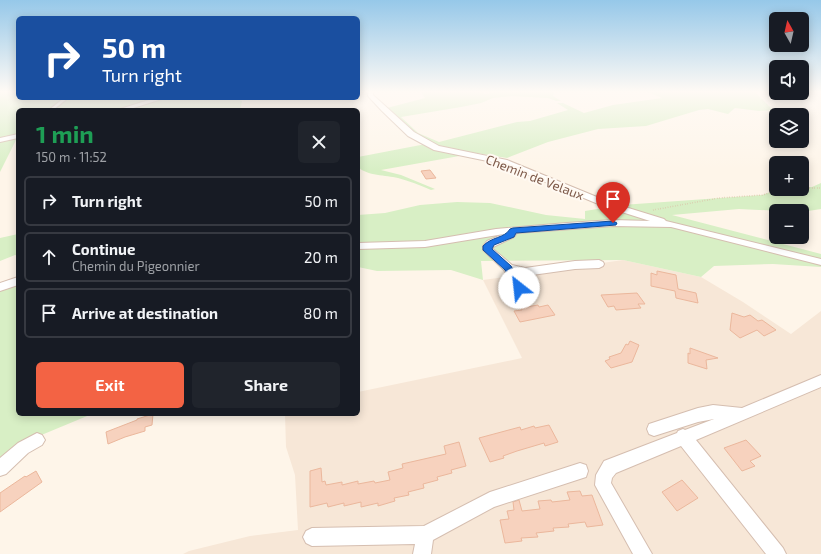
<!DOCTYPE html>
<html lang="en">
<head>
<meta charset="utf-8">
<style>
	body { margin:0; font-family:"Exo 2",sans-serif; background:#20242c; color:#f1f3f6; height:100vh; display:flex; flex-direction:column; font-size:15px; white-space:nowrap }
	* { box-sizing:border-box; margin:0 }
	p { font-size:13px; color:#9ea1a6 }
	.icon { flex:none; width:22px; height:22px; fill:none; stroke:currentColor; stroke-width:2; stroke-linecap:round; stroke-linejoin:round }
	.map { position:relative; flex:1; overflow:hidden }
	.details { position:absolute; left:16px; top:108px; width:344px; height:308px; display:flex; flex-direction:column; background:#171b24; border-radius:6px; box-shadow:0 2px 10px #0003 }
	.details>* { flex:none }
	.hud { position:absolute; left:16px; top:16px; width:344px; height:84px; border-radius:6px; box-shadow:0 2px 10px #0003; background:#1a4fa0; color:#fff; overflow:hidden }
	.needle { width:26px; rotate:352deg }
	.fabs { position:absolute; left:769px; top:12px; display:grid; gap:8px }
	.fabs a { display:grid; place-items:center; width:40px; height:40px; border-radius:6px; background:#171b24; box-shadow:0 2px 10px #0003; font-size:20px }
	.pin { position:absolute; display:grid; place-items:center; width:34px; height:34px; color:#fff; margin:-41px -17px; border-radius:50% 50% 50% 0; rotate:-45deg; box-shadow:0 0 4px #0007 }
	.pin .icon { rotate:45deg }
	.me { position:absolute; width:44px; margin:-22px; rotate:331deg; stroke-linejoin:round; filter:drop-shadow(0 0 3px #0008) }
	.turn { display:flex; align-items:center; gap:14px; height:84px; padding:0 20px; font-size:18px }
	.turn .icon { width:52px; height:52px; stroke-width:2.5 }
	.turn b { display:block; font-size:28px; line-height:34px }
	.round { display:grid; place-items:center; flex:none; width:42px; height:42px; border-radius:6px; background:#20242c }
	.head { display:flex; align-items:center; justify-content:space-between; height:68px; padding:0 20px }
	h1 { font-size:24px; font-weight:700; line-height:30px; color:#1e9e55 }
	.cta { display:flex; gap:8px; margin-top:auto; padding:8px 20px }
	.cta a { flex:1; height:46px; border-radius:6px; background:#f36344; color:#fff; font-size:16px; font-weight:700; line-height:46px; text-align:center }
	.cta a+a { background:#20242c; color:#f1f3f6 }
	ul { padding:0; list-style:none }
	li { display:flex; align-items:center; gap:12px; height:50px; margin:0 8px 6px; padding:0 12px; border:2px solid #363941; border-radius:6px }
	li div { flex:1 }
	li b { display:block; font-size:15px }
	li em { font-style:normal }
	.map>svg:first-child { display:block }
</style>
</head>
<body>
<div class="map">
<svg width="821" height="554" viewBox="0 0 821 554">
	<rect width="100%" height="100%" fill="#fef5e9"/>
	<polygon fill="#f7e7d7" points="623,260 701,277 743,302 791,334 821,311 821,554 183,554 189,551 250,536 298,530 295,475 286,447 285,414 358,414 358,392 522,358 483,280"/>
	<g fill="#d8efc5">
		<polygon points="0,92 18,92 18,98 229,98 231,100 237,99 242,101 240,110 18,110 18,140 16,140 0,172"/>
		<path d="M421 92H479L486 94 495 92H554L553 96 561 101H556L548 98 512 96 493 98 481 103 461 107 401 117 418 133 439 142 517 122 530 121 568 110 557 103H563L584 113 613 105 662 98 648 92H755L773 110 759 111 735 108 728 114 708 109 699 110 646 126 598 129 548 142 507 158 476 153 381 170 401 175 435 189 431 190C420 185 409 181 398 178 386 175 367 176 358 167V157L431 143 405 125 387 108 425 98Z"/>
		<polygon points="821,183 821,209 802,212 739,209 672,215 821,254 821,267 773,264 714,266 701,277 623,260 481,261 483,280 451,270 377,271 358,267 358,215 385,213 420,205 457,202 490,203 546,215 585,219 585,211 622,205 762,195 779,189 802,189 802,187 812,187"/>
		<polygon points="18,234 18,256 15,255 0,261 0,238"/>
		<polygon points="18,283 18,414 92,414 27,441 0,462 0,290"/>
	</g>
	<g fill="#f7d2be" stroke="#ebb79c">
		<polygon points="430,170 436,178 426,179 421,171"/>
		<polygon points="657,271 676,275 678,289 696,293 698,303 676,298 675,291 651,286 651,273 657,275"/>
		<polygon points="637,293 645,304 638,304 641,308 616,310 614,306 608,307 601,295"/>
		<polygon points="538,305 539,307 548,305 555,315 520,322 514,311 522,310 521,308"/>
		<polygon points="732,313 744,317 750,315 758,321 762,320 776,330 764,336 757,330 740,338 730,330"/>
		<polygon points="630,341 639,345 632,362 611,368 605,361 610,359 609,357 621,353 626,344 628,345"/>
		<polygon points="690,348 718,358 706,360 707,369 688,363 688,353 690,354"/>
		<polygon points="153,414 152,425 145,427 145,431 125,437 108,444 106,432 137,420 137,419"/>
		<polygon points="549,425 558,442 545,446 544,443 517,451 503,456 504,458 490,462 479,438 520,427 521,430 534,426 535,428"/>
		<polygon points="746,440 761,456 750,461 755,466 742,471 724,448"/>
		<polygon points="459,442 466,466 451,470 452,473 437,477 438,480 423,484 424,488 408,492 409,495 394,498 395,501 378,506 378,503 361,507 361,502 344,506 344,503 328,507 327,503 310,507 310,471 321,468 322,482 325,481 326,485 342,482 342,485 358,481 358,484 374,481 375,483 390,480 388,472 403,468 402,464 446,454 444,446"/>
		<polygon points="36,471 42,482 0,512 0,493 25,476 26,477"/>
		<polygon points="682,480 698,498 677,511 662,492"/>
		<polygon points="580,491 582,496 592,495 603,525 587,527 585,522 568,524 569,527 553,528 554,531 536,533 538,537 521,538 522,541 505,543 500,520 509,519 507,511 514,510 513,502 519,500 522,511 540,509 538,501 551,500 552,502 570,500 567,492"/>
	</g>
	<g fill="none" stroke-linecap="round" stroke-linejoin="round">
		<defs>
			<polygon id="lane" points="64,98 68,98 53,110 49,110"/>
			<g id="street">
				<polygon points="367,92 373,92 373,95 414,132 439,146 507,160 609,202 664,219 666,221 821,259 821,265 671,227 613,226 517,233 514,237 493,247 493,249 512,265 525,268 575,261 599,260 603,262 604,264 603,266 599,268 575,269 525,276 517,274 531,297 529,300 525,301 521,300 504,270 483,250 483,246 487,241 504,234 425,247 358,249 358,243 425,241 496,229 567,223 613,220 650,221 603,206 502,164 434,150 408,136 382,111 368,96"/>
				<polygon points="155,98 165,98 127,110 117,110"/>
				<polygon points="18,134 18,138 0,142 0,138"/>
				<polygon points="18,277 18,285 0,291 0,283"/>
				<polygon points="821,375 821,387 696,440 783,548 786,554 766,554 681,446 616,473 612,478 611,483 652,554 633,554 595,485 596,475 604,461 677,433 678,431 683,429 685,430 714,419 698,422 654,436 649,434 647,429 649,424 698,408 713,405 742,408"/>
				<polygon points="37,433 42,435 45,440 42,445 28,453 6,474 0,476 0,458 18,443"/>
				<polygon points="580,463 586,465 588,471 586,477 494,507 433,540 431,554 413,554 415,544 312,546 306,543 303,537 306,531 312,528 424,526 490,492"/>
			</g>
		</defs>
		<use href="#lane" stroke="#d5beb0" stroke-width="2.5"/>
		<use href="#street" stroke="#d5beb0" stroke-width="2"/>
		<g stroke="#ddb5a0" stroke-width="1.5" stroke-dasharray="0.5 2" stroke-linecap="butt">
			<polyline points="802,188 821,188"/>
			<polyline points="653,210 719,198 762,195 785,189"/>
		</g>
		<use href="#lane" fill="#fff" fill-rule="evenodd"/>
		<use href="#street" fill="#fff" fill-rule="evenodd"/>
	</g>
	<linearGradient id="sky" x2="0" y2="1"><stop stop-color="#96c8e9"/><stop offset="0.54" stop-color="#fffaf5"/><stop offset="1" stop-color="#fffaf5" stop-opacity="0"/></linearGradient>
	<rect width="821" height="170" fill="url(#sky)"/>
	<path fill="#1a73e8" stroke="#114b97" d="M613 221 617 223 616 225 516 233 514 237 494 245 492 249 511 266 524 288 519 291 516 290 505 270 483 250V246C491 237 505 238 510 229L513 228Z"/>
	<g text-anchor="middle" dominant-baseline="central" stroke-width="4" stroke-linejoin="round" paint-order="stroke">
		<g font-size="13" fill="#7d5949" stroke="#fff9f2">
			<text transform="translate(535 177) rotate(21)">Chemin de Velaux</text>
		</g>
	</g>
</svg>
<div class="fabs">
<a><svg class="needle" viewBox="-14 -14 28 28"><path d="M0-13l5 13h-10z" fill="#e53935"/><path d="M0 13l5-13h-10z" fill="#9ea1a6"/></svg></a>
<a><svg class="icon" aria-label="sound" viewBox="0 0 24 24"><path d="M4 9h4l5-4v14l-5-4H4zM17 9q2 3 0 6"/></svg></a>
<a><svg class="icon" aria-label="layers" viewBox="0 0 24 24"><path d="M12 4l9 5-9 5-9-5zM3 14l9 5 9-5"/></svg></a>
<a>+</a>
<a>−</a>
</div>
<div class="pin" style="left:613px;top:223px;background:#d93025"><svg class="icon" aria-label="arrive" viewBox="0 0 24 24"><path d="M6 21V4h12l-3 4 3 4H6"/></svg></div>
<svg class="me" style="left:519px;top:288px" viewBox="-20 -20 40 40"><circle r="19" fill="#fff"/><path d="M0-13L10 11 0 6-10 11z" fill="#1a73e8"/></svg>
<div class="hud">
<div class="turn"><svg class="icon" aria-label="right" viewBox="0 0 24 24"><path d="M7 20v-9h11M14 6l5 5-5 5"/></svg><div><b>50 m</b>Turn right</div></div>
</div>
<section class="details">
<div class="head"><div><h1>1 min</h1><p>150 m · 11:52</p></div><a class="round"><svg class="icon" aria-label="close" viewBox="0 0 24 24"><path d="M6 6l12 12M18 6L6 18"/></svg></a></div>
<ul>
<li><svg class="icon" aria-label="right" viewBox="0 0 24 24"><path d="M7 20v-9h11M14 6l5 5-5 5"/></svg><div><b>Turn right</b></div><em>50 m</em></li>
<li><svg class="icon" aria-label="ahead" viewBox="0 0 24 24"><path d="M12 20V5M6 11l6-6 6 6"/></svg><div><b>Continue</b><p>Chemin du Pigeonnier</p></div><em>20 m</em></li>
<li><svg class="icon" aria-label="arrive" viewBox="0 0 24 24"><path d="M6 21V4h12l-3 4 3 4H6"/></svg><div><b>Arrive at destination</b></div><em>80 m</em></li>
</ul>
<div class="cta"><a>Exit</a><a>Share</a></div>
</section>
</div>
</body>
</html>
